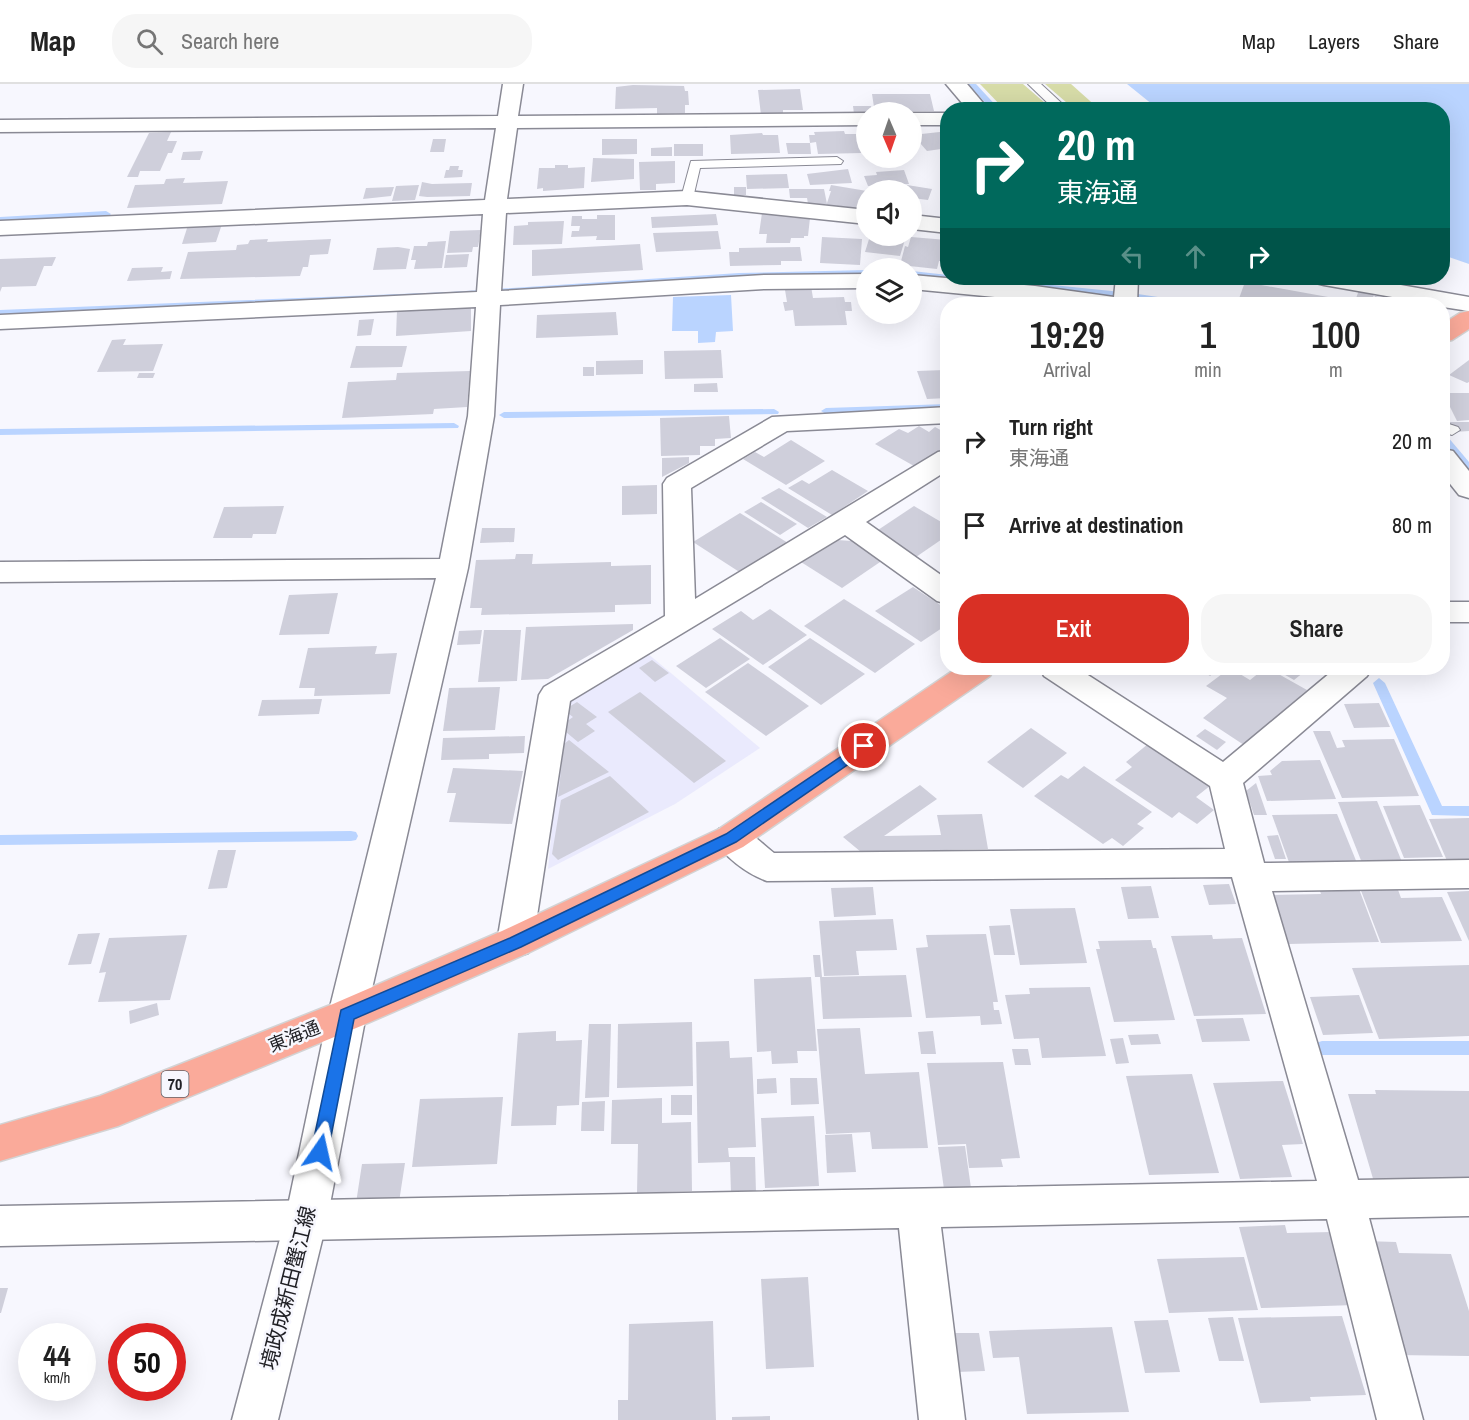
<!DOCTYPE html>
<html lang="en">
<head>
<meta charset="utf-8">
<style>
	body { margin:0; font-family:"Archivo Narrow","Noto Sans JP",sans-serif; background:#f6f6f6; color:#222; height:100vh; display:flex; flex-direction:column; font-size:22px; white-space:nowrap }
	* { box-sizing:border-box; margin:0 }
	p { font-size:20px; color:#767676 }
	.icon { flex:none; width:33px; height:33px; fill:none; stroke:currentColor; stroke-width:2; stroke-linecap:round; stroke-linejoin:round }
	.map { position:relative; flex:1; overflow:hidden }
	.panel { position:absolute; left:940px; top:213px; width:510px; height:378px; display:flex; flex-direction:column; background:#fff; border-radius:24px; box-shadow:0 6px 24px #0002 }
	.panel>* { flex:none }
	.hud { position:absolute; left:940px; top:18px; width:510px; height:183px; border-radius:24px; box-shadow:0 6px 24px #0002; background:#00695c; color:#fff; overflow:hidden }
	.needle { width:39px; rotate:178deg }
	.buttons { position:absolute; left:856px; top:18px; display:grid; gap:12px }
	.buttons a { display:grid; place-items:center; width:66px; height:66px; border-radius:50%; background:#fff; box-shadow:0 6px 24px #0002; font-size:30px }
	.speed { position:absolute; left:18px; top:1239px; display:flex; gap:12px; font-size:30px; font-weight:700; text-align:center }
	.speed>* { display:grid; place-content:center; width:78px; height:78px; border-radius:50%; background:#fff; box-shadow:0 6px 24px #0002; line-height:1 }
	.speed small { font-size:15px; font-weight:400 }
	.speed .limit { border:9px solid #d22; background:#fff; color:#111 }
	.pin { position:absolute; display:grid; place-items:center; width:51px; height:51px; color:#fff; margin:-26px; border:3px solid #fff; border-radius:50%; box-shadow:0 2px 6px #0007 }
	.me { position:absolute; width:66px; margin:-33px; rotate:11deg; stroke-linejoin:round; filter:drop-shadow(0 0 4px #0008) }
	.turn { display:flex; align-items:center; gap:21px; height:126px; padding:0 18px; font-size:27px }
	.turn .icon { width:78px; height:78px; stroke-width:2.5 }
	.turn b { display:block; font-size:42px; line-height:51px }
	.lanes { display:flex; align-items:center; height:57px; padding:0 18px; background:#0003; justify-content:center; gap:30px; direction:ltr }
	.lanes .off { opacity:.35 }
	.eta { display:flex; justify-content:space-evenly; align-items:center; height:102px; text-align:center }
	.eta b { font-size:36px; font-weight:600; line-height:42px }
	.button { display:flex; gap:12px; margin-top:auto; padding:12px 18px }
	.button a { flex:1; height:69px; border-radius:24px; background:#d93025; color:#fff; font-size:24px; font-weight:600; line-height:69px; text-align:center }
	.button a+a { background:#f6f6f6; color:#222 }
	ul { padding:0; list-style:none }
	li { display:flex; align-items:center; gap:18px; height:84px; padding:0 18px }
	li div { flex:1 }
	li b { display:block; font-size:22px }
	li em { font-style:normal }
	header { display:flex; align-items:center; gap:36px; box-sizing:border-box; height:84px; padding:0 30px; background:#fff; border-bottom:2px solid #e0e0e0 }
	header strong { font-size:28px }
	nav { display:flex; gap:33px; margin-inline-start:auto; font-size:21px }
	.search { width:420px; height:54px; background:#f6f6f6; display:flex; align-items:center; gap:15px; box-sizing:border-box; padding:0 21px; border-radius:24px; color:#767676; font-size:22px }
	.map>svg:first-child { display:block }
</style>
</head>
<body>
<header>
<strong>Map</strong>
<div class="search"><svg class="icon" aria-label="search" viewBox="0 0 24 24"><circle cx="10" cy="10" r="6"/><path d="M15 15l6 6"/></svg>Search here</div>
<nav><a>Map</a><a>Layers</a><a>Share</a></nav>
</header>
<div class="map">
<svg width="1469" height="1336" viewBox="0 0 1469 1336">
	<rect width="100%" height="100%" fill="#f7f7fe"/>
	<polygon fill="#eaeafd" points="647,569 760,664 675,720 548,785 564,619"/>
	<g fill="#d7dca8">
		<polygon points="980,0 1023,0 1052,25 1004,25"/>
		<polygon points="1045,0 1071,0 1099,25 1074,25"/>
	</g>
	<g fill="#bad4ff">
		<polygon points="1127,0 1469,0 1469,180 1443,171 1443,26 1158,25"/>
		<polygon points="867,186 867,193 0,231 0,226 450,208 739,189"/>
		<polygon points="912,187 948,191 948,194 1003,196 1131,209 1205,220 1144,220 1137,217 912,194"/>
		<polygon points="731,211 733,247 716,248 715,258 698,259 698,247 672,247 673,213"/>
	</g>
	<g fill="none" stroke-linecap="round" stroke-linejoin="round">
		<g fill="#bad4ff" fill-rule="evenodd">
			<polygon points="968,0 976,0 1000,26 992,26"/>
			<polygon points="106,127 111,130 109,132 0,139 0,133"/>
			<polygon points="948,320 948,326 826,330 821,327 826,324"/>
			<polygon points="774,325 779,328 778,330 504,334 499,331 504,328"/>
			<polygon points="454,339 459,342 458,344 0,351 0,345"/>
			<polygon points="1443,351 1447,352 1469,378 1469,388 1465,387 1443,361"/>
			<polygon points="1379,594 1385,599 1442,722 1469,722 1469,732 1432,731 1373,599"/>
			<polygon points="351,747 356,748 358,752 356,756 351,757 0,761 0,751"/>
			<polygon points="1322,957 1469,957 1469,971 1322,971 1316,969 1314,964 1316,959"/>
		</g>
	</g>
	<g fill="#cfcfdb">
		<polygon points="633,1 684,2 685,7 688,7 689,21 685,21 685,29 657,30 657,24 615,25 616,3"/>
		<polygon points="800,5 803,26 783,26 783,30 761,31 758,6"/>
		<polygon points="872,10 930,10 934,27 885,27 884,23 874,23"/>
		<polygon points="853,22 871,22 872,28 854,30"/>
		<polygon points="844,47 845,50 858,50 862,69 818,70 816,58 810,59 809,51 815,51 814,48"/>
		<polygon points="948,47 948,64 927,67 913,51"/>
		<polygon points="171,48 167,57 177,57 172,69 168,69 160,87 140,87 138,93 127,93 149,49"/>
		<polygon points="762,49 763,51 778,51 780,69 731,70 730,51"/>
		<polygon points="433,55 446,55 444,68 430,68"/>
		<polygon points="602,55 637,55 637,70 602,71"/>
		<polygon points="786,59 810,59 811,70 788,70"/>
		<rect x="674" y="60" width="29" height="12"/>
		<polygon points="672,63 672,72 651,72 651,64"/>
		<polygon points="203,67 200,76 181,76 183,68"/>
		<polygon points="593,74 634,75 634,95 591,98"/>
		<polygon points="675,77 675,99 656,100 656,106 640,106 639,78"/>
		<polygon points="555,81 568,81 568,84 585,83 584,104 543,107 543,104 537,105 539,84 555,84"/>
		<polygon points="450,82 459,82 458,86 463,86 462,93 444,94 446,86 449,86"/>
		<polygon points="848,85 852,99 810,101 807,90"/>
		<polygon points="904,86 909,100 868,102 864,92 877,91 876,88"/>
		<polygon points="787,90 789,104 747,105 746,91"/>
		<polygon points="185,94 183,99 228,97 222,120 127,124 135,101 164,100 166,95"/>
		<polygon points="422,98 432,100 472,99 470,112 427,113 419,112"/>
		<polygon points="419,101 415,116 392,117 396,102"/>
		<polygon points="831,101 867,107 863,126 826,122 831,107 829,107"/>
		<polygon points="907,101 932,105 928,116 912,114 912,106 905,106"/>
		<polygon points="394,103 391,112 363,115 366,104"/>
		<polygon points="734,103 746,103 746,111 734,112"/>
		<polygon points="789,105 824,105 827,120 808,120 807,114 790,114"/>
		<polygon points="762,129 792,130 792,133 810,134 808,152 804,152 804,154 791,154 790,159 766,159 767,150 759,150"/>
		<polygon points="716,130 718,141 652,144 651,133"/>
		<polygon points="597,131 615,131 615,156 596,156 597,152 571,153 572,147 579,147 580,142 571,142 572,132 582,132 582,135 597,135"/>
		<polygon points="564,137 562,160 513,161 514,142 528,141 528,138"/>
		<polygon points="222,140 216,158 182,160 188,141"/>
		<polygon points="481,146 478,163 473,163 472,168 447,169 450,147"/>
		<polygon points="718,147 721,165 656,168 653,149"/>
		<polygon points="870,152 906,152 900,172 865,168"/>
		<polygon points="822,153 862,155 860,181 820,179"/>
		<polygon points="911,153 947,156 942,177 939,177 937,185 900,181 905,162 908,163"/>
		<polygon points="268,155 267,158 331,155 328,170 310,171 308,183 303,183 300,192 180,195 188,168 236,166 237,161 248,160 250,156"/>
		<polygon points="446,157 442,184 414,185 416,176 411,176 414,162 427,162 428,158"/>
		<polygon points="640,160 643,186 532,192 532,166"/>
		<polygon points="398,163 410,165 406,185 373,186 377,164"/>
		<polygon points="800,163 802,177 781,177 781,181 730,182 729,168 739,168 739,164"/>
		<polygon points="469,170 467,183 444,184 446,171"/>
		<polygon points="56,173 52,182 44,182 36,202 2,203 0,208 0,175"/>
		<polygon points="163,183 161,188 172,187 170,195 127,197 132,184"/>
		<polygon points="1245,198 1328,213 1326,220 1237,220"/>
		<polygon points="794,202 811,202 813,214 844,213 845,218 851,218 852,227 845,227 847,241 795,242 793,226 785,227 783,218 787,218 785,206 795,206"/>
		<polygon points="1359,206 1374,210 1371,220 1354,220"/>
		<polygon points="1375,212 1412,219 1412,220 1372,220"/>
		<polygon points="471,221 471,247 396,252 397,226"/>
		<polygon points="616,228 618,251 536,254 537,231"/>
		<polygon points="374,235 371,251 357,252 359,236"/>
		<polygon points="126,255 123,261 163,260 153,287 97,288 112,256"/>
		<polygon points="356,262 407,262 402,283 350,284"/>
		<polygon points="721,266 723,294 665,295 664,267"/>
		<polygon points="643,276 643,290 596,291 596,277"/>
		<polygon points="1469,276 1469,298 1467,299 1449,291"/>
		<rect x="583" y="283" width="11" height="9"/>
		<polygon points="945,286 948,293 948,314 927,315 917,287"/>
		<polygon points="470,287 467,323 434,325 433,330 342,334 348,298 396,296 397,289"/>
		<polygon points="139,289 155,289 153,294 137,294"/>
		<polygon points="717,299 718,308 694,308 694,300"/>
		<polygon points="1443,309 1469,309 1469,336 1457,337"/>
		<polygon points="729,332 731,354 715,355 715,362 700,362 700,371 661,372 660,334"/>
		<polygon points="1449,338 1469,338 1469,347 1455,348"/>
		<polygon points="919,342 929,348 935,343 948,350 948,361 914,382 875,360 899,345 908,349"/>
		<polygon points="791,356 825,377 786,401 743,375 755,368 764,373"/>
		<polygon points="689,373 689,379 662,393 662,374"/>
		<polygon points="832,386 868,407 832,431 788,404 802,396 809,400"/>
		<polygon points="657,401 657,430 622,431 622,402"/>
		<polygon points="779,404 827,433 808,444 761,414"/>
		<polygon points="761,418 797,440 780,451 744,428"/>
		<polygon points="284,422 276,450 253,450 252,454 213,454 224,423"/>
		<polygon points="914,422 948,442 948,451 916,473 875,448"/>
		<polygon points="740,429 788,459 741,489 693,458"/>
		<polygon points="482,444 515,444 514,458 480,459"/>
		<polygon points="837,456 852,457 883,476 842,504 801,478"/>
		<polygon points="516,470 533,470 532,480 611,478 611,482 651,481 651,520 615,521 615,528 481,531 482,524 470,524 476,476 515,475"/>
		<polygon points="913,503 948,526 948,540 921,558 875,527"/>
		<polygon points="338,509 329,550 279,551 289,511"/>
		<polygon points="844,515 915,560 875,589 804,542"/>
		<polygon points="770,525 807,551 763,581 712,545 741,527 753,536"/>
		<polygon points="633,540 633,546 548,595 521,596 526,543"/>
		<polygon points="482,546 480,560 457,561 459,547"/>
		<polygon points="484,546 521,546 517,597 478,598"/>
		<polygon points="720,554 750,575 706,604 676,582"/>
		<polygon points="810,554 865,590 821,621 768,583"/>
		<polygon points="377,562 375,570 397,569 390,610 314,612 315,604 299,604 308,564"/>
		<polygon points="652,576 669,589 655,598 639,584"/>
		<polygon points="748,579 809,622 766,652 705,608"/>
		<polygon points="1204,584 1220,584 1210,592 1201,586"/>
		<polygon points="1230,584 1250,596 1265,584 1268,584 1307,606 1244,661 1203,634 1227,614 1206,602"/>
		<polygon points="1273,584 1325,584 1318,589 1309,584 1294,596"/>
		<polygon points="500,603 495,646 443,647 449,604"/>
		<polygon points="640,608 726,677 694,699 608,628"/>
		<polygon points="322,615 319,630 258,632 262,616"/>
		<polygon points="577,618 597,633 586,640 595,647 578,658 566,648 566,638 573,633 564,626"/>
		<polygon points="1379,619 1390,643 1354,644 1344,620"/>
		<polygon points="1031,644 1067,669 1023,704 987,678"/>
		<polygon points="1205,645 1226,658 1217,666 1196,652"/>
		<polygon points="1313,647 1330,647 1337,664 1345,663 1342,656 1394,655 1419,712 1342,714"/>
		<polygon points="525,652 524,669 489,670 489,675 441,676 443,654"/>
		<polygon points="569,656 609,688 558,713 564,660"/>
		<polygon points="1148,660 1211,701 1196,713 1214,726 1197,740 1179,728 1172,734 1115,696 1132,683 1126,678"/>
		<polygon points="1320,676 1336,715 1267,717 1258,692 1272,691 1270,687 1282,677"/>
		<polygon points="1084,682 1152,728 1137,740 1144,744 1123,762 1112,754 1103,760 1034,712 1061,691 1068,695"/>
		<polygon points="453,684 523,687 512,740 449,738 456,709 447,709"/>
		<polygon points="610,692 649,728 558,776 552,770 561,716"/>
		<polygon points="1256,699 1267,731 1254,731 1246,707"/>
		<polygon points="920,701 937,715 884,752 941,751 937,731 982,730 988,765 861,768 843,753"/>
		<polygon points="1377,717 1402,778 1362,779 1338,718"/>
		<polygon points="1420,721 1443,773 1404,774 1383,722"/>
		<polygon points="1337,730 1357,779 1290,781 1272,731"/>
		<polygon points="1469,734 1469,778 1448,779 1429,735"/>
		<polygon points="1278,751 1286,775 1275,775 1267,752"/>
		<polygon points="218,766 236,766 227,804 208,805"/>
		<polygon points="1229,800 1236,820 1209,821 1203,801"/>
		<polygon points="1151,802 1159,834 1128,835 1121,803"/>
		<polygon points="873,803 876,831 834,833 831,804"/>
		<polygon points="1397,803 1401,814 1442,813 1462,857 1381,859 1360,804"/>
		<polygon points="1359,805 1379,858 1288,860 1271,811 1321,810 1320,807"/>
		<polygon points="1469,807 1469,857 1447,808"/>
		<polygon points="1075,824 1087,879 1020,881 1010,825"/>
		<polygon points="893,835 897,866 856,867 859,891 824,892 819,837"/>
		<polygon points="1010,841 1015,871 994,871 989,842"/>
		<polygon points="100,849 91,880 68,881 78,850"/>
		<polygon points="986,850 998,918 993,918 994,926 999,926 1002,940 981,941 980,932 926,934 916,864 928,863 926,851"/>
		<polygon points="187,851 170,916 98,918 106,888 99,889 109,854"/>
		<polygon points="1212,851 1213,855 1242,854 1266,930 1194,932 1171,852"/>
		<polygon points="1151,856 1153,864 1156,864 1175,936 1114,938 1096,865 1100,865 1098,857"/>
		<polygon points="813,871 820,871 822,893 906,891 912,933 823,935 820,893 815,893"/>
		<polygon points="1469,881 1469,952 1379,955 1352,884"/>
		<polygon points="811,893 817,967 797,967 798,979 772,980 771,967 757,968 754,895"/>
		<polygon points="1090,903 1106,972 1042,974 1039,954 1014,955 1005,911 1030,910 1029,904"/>
		<polygon points="1359,911 1373,949 1323,951 1310,913"/>
		<polygon points="157,919 159,931 130,940 129,927"/>
		<polygon points="1243,934 1250,957 1202,958 1196,935"/>
		<polygon points="692,938 693,1002 617,1004 618,940"/>
		<polygon points="589,940 611,940 609,1013 585,1014"/>
		<polygon points="860,944 865,990 919,988 928,1064 872,1065 870,1048 826,1050 817,945"/>
		<polygon points="556,947 556,957 582,956 579,1021 557,1022 556,1041 511,1042 518,949"/>
		<polygon points="933,947 936,970 921,970 918,948"/>
		<polygon points="1158,950 1161,960 1131,961 1128,951"/>
		<polygon points="1123,954 1129,979 1116,980 1110,955"/>
		<polygon points="729,957 730,974 752,973 756,1063 728,1064 729,1073 755,1073 756,1109 731,1109 730,1078 698,1079 696,958"/>
		<polygon points="1012,965 1028,965 1031,981 1015,981"/>
		<polygon points="1003,978 1020,1074 1001,1075 1003,1083 969,1084 966,1060 938,1061 927,979"/>
		<polygon points="1192,990 1219,1089 1149,1091 1126,992"/>
		<polygon points="776,994 777,1009 757,1010 757,995"/>
		<polygon points="790,994 817,994 819,1020 791,1021"/>
		<polygon points="1283,997 1303,1060 1282,1061 1292,1093 1240,1095 1213,999"/>
		<polygon points="1375,1006 1469,1007 1469,1099 1374,1098 1348,1010 1376,1010"/>
		<rect x="671" y="1011" width="21" height="20"/>
		<polygon points="503,1013 497,1080 412,1083 420,1015"/>
		<polygon points="662,1014 662,1039 691,1038 692,1107 637,1109 638,1060 611,1060 612,1016"/>
		<polygon points="605,1017 604,1047 581,1047 582,1018"/>
		<polygon points="814,1032 819,1102 765,1104 761,1034"/>
		<polygon points="852,1050 856,1088 827,1089 825,1051"/>
		<polygon points="965,1062 971,1104 944,1105 938,1063"/>
		<polygon points="405,1079 399,1118 356,1119 362,1080"/>
		<polygon points="1285,1141 1287,1149 1332,1148 1355,1221 1261,1224 1239,1143"/>
		<polygon points="1364,1157 1396,1158 1399,1169 1451,1170 1469,1227 1469,1272 1395,1271"/>
		<polygon points="1244,1173 1258,1226 1169,1229 1157,1175"/>
		<polygon points="808,1193 814,1283 766,1285 761,1195"/>
		<polygon points="0,1204 8,1204 1,1229 0,1229"/>
		<polygon points="1342,1232 1366,1311 1310,1313 1311,1317 1260,1319 1238,1234"/>
		<polygon points="1233,1233 1244,1277 1219,1277 1208,1234"/>
		<polygon points="1168,1236 1180,1288 1145,1289 1134,1237"/>
		<polygon points="713,1237 716,1336 618,1336 618,1316 628,1316 629,1240"/>
		<polygon points="1112,1243 1129,1328 1027,1330 1019,1273 993,1274 989,1247"/>
		<polygon points="951,1249 979,1249 985,1287 956,1288"/>
		<polygon points="770,1332 770,1336 732,1336 732,1333"/>
	</g>
	<g fill="none" stroke-linecap="round" stroke-linejoin="round">
		<defs>
			<g id="lane">
				<polygon points="1028,0 1041,0 1069,26 1055,26"/>
				<polygon points="837,73 843,77 841,80 700,84 693,114 687,118 681,114 691,77"/>
				<polygon points="1443,338 1458,343 1460,346 1452,351 1443,348"/>
			</g>
			<g id="street">
				<polygon points="503,0 523,0 518,32 867,29 867,41 517,44 507,115 687,107 867,126 867,140 687,121 506,129 501,207 764,191 867,190 867,204 764,205 500,221 494,332 468,484 366,931 361,942 347,947 333,942 328,931 436,494 0,498 0,478 440,475 468,332 476,223 0,245 0,231 477,208 483,130 0,151 0,137 485,116 496,44 0,48 0,36 498,32"/>
				<polygon points="946,0 967,0 989,26 968,26"/>
				<rect x="912" y="29" width="36" height="12"/>
				<polygon points="912,131 948,135 948,149 912,145"/>
				<polygon points="912,191 1035,202 1114,213 1116,194 1138,194 1137,220 1066,220 912,205"/>
				<polygon points="1312,194 1361,194 1469,213 1469,227 1443,223 1443,220 1432,220 1324,201 1316,199"/>
				<polygon points="948,323 948,339 787,347 691,404 695,515 938,368 948,366 948,386 866,438 948,496 948,520 937,517 845,451 570,617 533,858 528,869 515,873 502,869 497,858 539,611 544,603 665,532 663,400 667,394 772,333"/>
				<polygon points="1443,365 1453,367 1469,387 1469,414 1459,411 1443,391"/>
				<rect x="1443" y="518" width="26" height="20"/>
				<path d="M1040 584H1077L1223 678 1336 584H1372L1367 592 1243 699 1264 779 1469 776V804L1272 807 1358 1096 1469 1094V1132L1369 1134 1423 1336H1377L1327 1135 941 1143 965 1336H919L899 1144 0 1162V1122L1317 1097 1232 793 767 797C747 790 723 772 714 754L719 745C743 737 756 755 774 769L1225 765 1210 702 1044 592Z"/>
			</g>
			<polygon id="secondary" points="347,915 361,920 366,931 327,1136 278,1336 232,1336 285,1136 328,931 333,920"/>
			<g id="primary">
				<polygon points="1469,227 1469,245 1452,256 1443,258 1443,240 1460,229"/>
				<polygon points="957,584 995,584 990,592 743,763 528,869 361,942 118,1042 0,1077 0,1041 100,1012 333,920 502,847 719,745"/>
			</g>
		</defs>
		<use href="#lane" stroke="#8a8a95" stroke-width="2"/>
		<use href="#street" stroke="#8a8a95" stroke-width="3"/>
		<use href="#secondary" stroke="#8a8a95" stroke-width="3"/>
		<use href="#primary" stroke="#d3d3d4" stroke-width="3"/>
		<use href="#lane" fill="#fff" fill-rule="evenodd"/>
		<use href="#street" fill="#fff" fill-rule="evenodd"/>
		<use href="#secondary" fill="#fff" fill-rule="evenodd"/>
		<use href="#primary" fill="#faaa9a" fill-rule="evenodd"/>
	</g>
	<polygon fill="#1a73e8" stroke="#114b97" stroke-width="1.5" points="864,657 869,659 871,662 869,666 736,758 521,863 354,935 328,1068 325,1073 320,1076 314,1073 311,1068 341,926 510,854 726,750"/>
	<g text-anchor="middle" dominant-baseline="central" stroke-width="5" stroke-linejoin="round" paint-order="stroke">
		<rect fill="#f7f7fe" stroke="#616167" stroke-width="1.5" x="161.5" y="987" width="27" height="26" rx="4.5"/>
		<g font-size="16" font-weight="bold" fill="#212126">
			<text x="175" y="1000">70</text>
		</g>
		<g font-size="18" fill="#212126" stroke="#f7f7fe">
			<text transform="translate(294 952) rotate(-22)">東海通</text>
		</g>
		<g font-size="21" fill="#212126" stroke="#f7f7fe">
			<text transform="translate(288 1204) rotate(-76)">境政成新田蟹江線</text>
		</g>
	</g>
</svg>
<div class="buttons">
<a><svg class="needle" viewBox="-14 -14 28 28"><path d="M0-13l5 13h-10z" fill="#e53935"/><path d="M0 13l5-13h-10z" fill="#767676"/></svg></a>
<a><svg class="icon" aria-label="sound" viewBox="0 0 24 24"><path d="M4 9h4l5-4v14l-5-4H4zM17 9q2 3 0 6"/></svg></a>
<a><svg class="icon" aria-label="layers" viewBox="0 0 24 24"><path d="M12 4l9 5-9 5-9-5zM3 14l9 5 9-5"/></svg></a>
</div>
<div class="speed"><div>44<small>km/h</small></div><div class="limit">50</div></div>
<div class="pin" style="left:864px;top:662px;background:#d93025"><svg class="icon" aria-label="arrive" viewBox="0 0 24 24"><path d="M6 21V4h12l-3 4 3 4H6"/></svg></div>
<svg class="me" style="left:320px;top:1068px" viewBox="-20 -20 40 40"><path d="M0-17L14 15 0 8-14 15z" fill="#1a73e8" stroke="#fff" stroke-width="4"/></svg>
<div class="hud">
<div class="turn"><svg class="icon" aria-label="right" viewBox="0 0 24 24"><path d="M7 20v-9h11M14 6l5 5-5 5"/></svg><div><b>20 m</b>東海通</div></div>
<div class="lanes"><svg class="icon off" aria-label="left" viewBox="0 0 24 24"><path d="M17 20v-9H6M10 6l-5 5 5 5"/></svg><svg class="icon off" aria-label="ahead" viewBox="0 0 24 24"><path d="M12 20V5M6 11l6-6 6 6"/></svg><svg class="icon" aria-label="right" viewBox="0 0 24 24"><path d="M7 20v-9h11M14 6l5 5-5 5"/></svg></div>
</div>
<section class="panel">
<div class="eta">
<div><b>19:29</b><p>Arrival</p></div>
<div><b>1</b><p>min</p></div>
<div><b>100</b><p>m</p></div>
</div>
<ul>
<li><svg class="icon" aria-label="right" viewBox="0 0 24 24"><path d="M7 20v-9h11M14 6l5 5-5 5"/></svg><div><b>Turn right</b><p>東海通</p></div><em>20 m</em></li>
<li><svg class="icon" aria-label="arrive" viewBox="0 0 24 24"><path d="M6 21V4h12l-3 4 3 4H6"/></svg><div><b>Arrive at destination</b></div><em>80 m</em></li>
</ul>
<div class="button"><a>Exit</a><a>Share</a></div>
</section>
</div>
</body>
</html>
